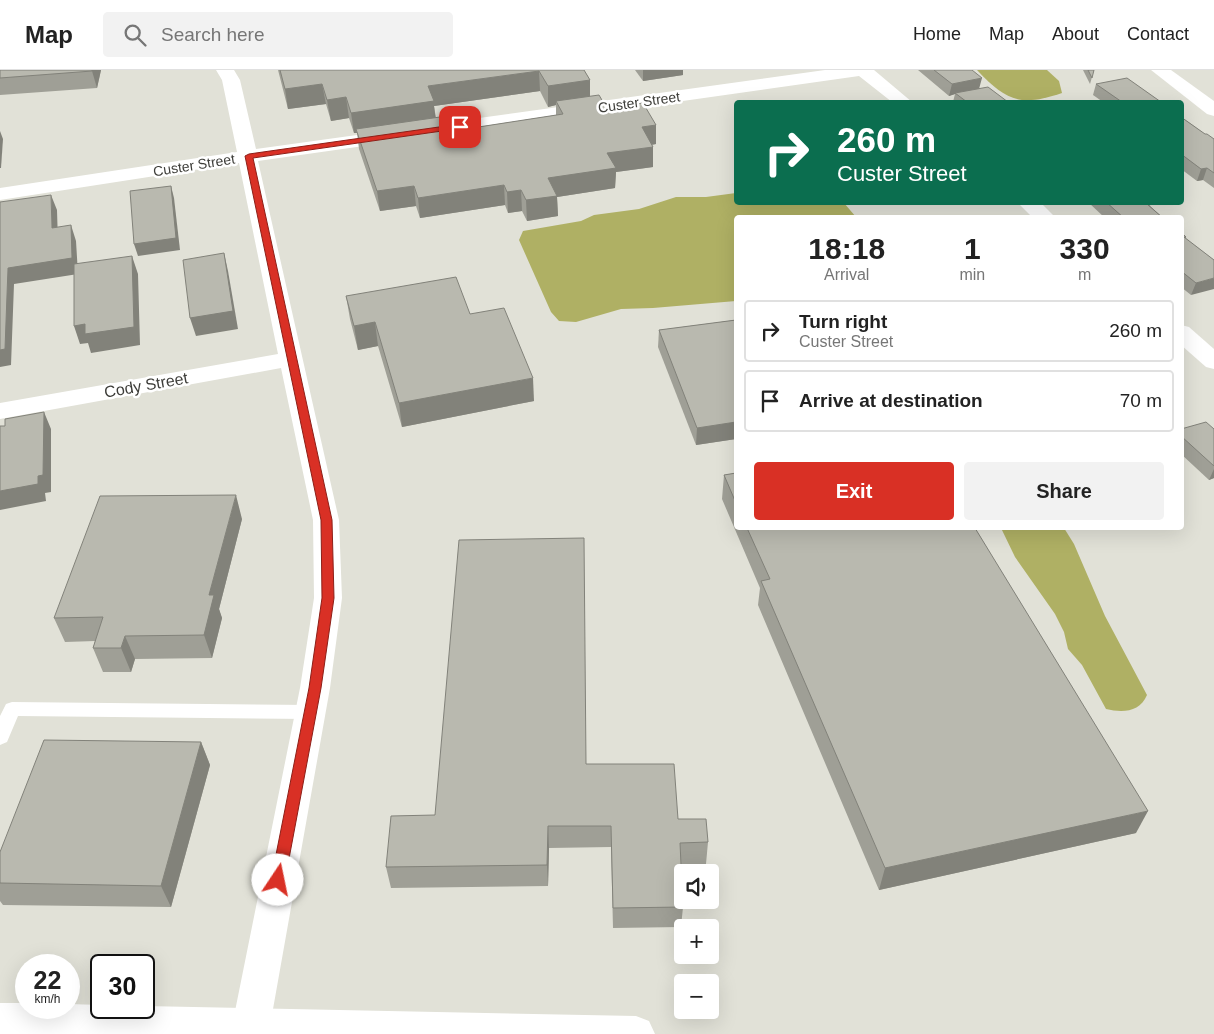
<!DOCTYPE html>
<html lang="en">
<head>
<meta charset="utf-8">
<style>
	body { margin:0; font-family:Helvetica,sans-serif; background:#f2f2f2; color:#222; height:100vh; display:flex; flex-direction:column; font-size:19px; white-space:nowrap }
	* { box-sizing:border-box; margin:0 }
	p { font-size:16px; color:#767676 }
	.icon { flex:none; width:28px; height:28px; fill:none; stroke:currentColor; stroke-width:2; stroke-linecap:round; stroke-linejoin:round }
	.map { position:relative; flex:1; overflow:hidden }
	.panel { position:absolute; left:734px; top:145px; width:450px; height:315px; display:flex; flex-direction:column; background:#fff; border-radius:5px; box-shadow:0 5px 20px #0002 }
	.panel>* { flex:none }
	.guide { position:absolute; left:734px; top:30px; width:450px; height:105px; border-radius:5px; box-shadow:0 5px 20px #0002; background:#0b6e4f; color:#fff; overflow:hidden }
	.tools { position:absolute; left:674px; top:794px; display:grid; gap:10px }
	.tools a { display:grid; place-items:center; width:45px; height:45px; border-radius:5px; background:#fff; box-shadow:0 5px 20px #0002; font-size:25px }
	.speed { position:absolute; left:15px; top:884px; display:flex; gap:10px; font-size:25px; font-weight:700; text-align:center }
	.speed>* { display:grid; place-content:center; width:65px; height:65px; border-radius:50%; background:#fff; box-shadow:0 5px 20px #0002; line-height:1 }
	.speed small { font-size:12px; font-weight:400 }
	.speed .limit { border:2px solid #111; border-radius:8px; background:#fff; color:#111 }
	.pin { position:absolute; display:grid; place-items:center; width:42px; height:42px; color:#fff; margin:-21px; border-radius:10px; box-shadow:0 2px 8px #0006 }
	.me { position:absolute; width:55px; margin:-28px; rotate:11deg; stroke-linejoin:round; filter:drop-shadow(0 0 4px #0008) }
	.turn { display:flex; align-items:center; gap:18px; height:105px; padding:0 20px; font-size:22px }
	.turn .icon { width:65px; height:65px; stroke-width:2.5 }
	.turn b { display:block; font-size:35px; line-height:42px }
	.eta { display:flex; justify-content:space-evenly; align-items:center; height:85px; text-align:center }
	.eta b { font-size:30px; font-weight:700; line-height:35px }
	.button { display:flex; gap:10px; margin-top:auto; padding:10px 20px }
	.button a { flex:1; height:58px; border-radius:5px; background:#d93025; color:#fff; font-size:20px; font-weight:700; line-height:58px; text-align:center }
	.button a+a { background:#f2f2f2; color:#222 }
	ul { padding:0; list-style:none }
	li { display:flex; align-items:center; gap:15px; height:62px; margin:0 10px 8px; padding:0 10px; border:2px solid #e0e0e0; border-radius:5px }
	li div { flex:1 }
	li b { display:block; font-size:19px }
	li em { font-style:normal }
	header { display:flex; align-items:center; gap:30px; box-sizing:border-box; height:70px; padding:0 25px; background:#fff; border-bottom:1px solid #e0e0e0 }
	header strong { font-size:24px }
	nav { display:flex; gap:28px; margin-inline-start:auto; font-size:18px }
	.search { width:350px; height:45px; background:#f2f2f2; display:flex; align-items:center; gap:12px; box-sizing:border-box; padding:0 18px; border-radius:5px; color:#767676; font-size:19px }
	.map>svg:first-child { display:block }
</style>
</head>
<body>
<header>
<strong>Map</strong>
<div class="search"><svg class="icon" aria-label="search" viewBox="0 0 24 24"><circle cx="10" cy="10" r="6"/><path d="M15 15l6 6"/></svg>Search here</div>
<nav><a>Home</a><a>Map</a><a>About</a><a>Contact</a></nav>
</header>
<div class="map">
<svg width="1214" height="964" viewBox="0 0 1214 964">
	<rect width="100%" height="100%" fill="#e1e1d7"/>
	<g fill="#afb064">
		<path d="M977 0H1047L1059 11 1062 23C1021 37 1006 31 977 0Z"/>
		<polygon points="736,123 736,132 844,133 856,147 736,148 736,231 653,238 621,239 576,252 559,251 551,242 519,170 523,161 581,151 594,145 639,139 676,127 706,127"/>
		<path d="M1001 458H1064L1074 474 1105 546 1147 625C1140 642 1123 643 1106 639L1082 595 1068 579 1064 562 1055 544 1015 487Z"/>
	</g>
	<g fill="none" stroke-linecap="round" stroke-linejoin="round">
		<polygon fill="#fff" fill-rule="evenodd" points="12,632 310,635 316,637 319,642 316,647 310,649 18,646 7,672 0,675 0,646 6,634"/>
		<g fill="#fff" fill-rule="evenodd">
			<polygon points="216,0 234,0 240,10 256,79 825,0 874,0 912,32 892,32 859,6 258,91 339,450 342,528 330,618 270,956 266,964 236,964 232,956 300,618 314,528 313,450 281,298 0,349 0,333 278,284 239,93 0,130 0,118 237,82 222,10"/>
			<polygon points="1151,0 1171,0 1214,31 1214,46 1207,44"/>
			<polygon points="1017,132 1040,132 1056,148 1033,148"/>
			<polygon points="1181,255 1189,257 1214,279 1214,299 1206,297 1181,275"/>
		</g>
		<polygon fill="#fff" fill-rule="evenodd" points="0,933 26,933 26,938 69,938 69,934 101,935 101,938 144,938 144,936 636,946 649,951 655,964 0,964"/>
	</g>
	<g fill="#9f9f96" fill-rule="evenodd">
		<polygon points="0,0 101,0 97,18 0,25"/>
		<path d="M278 0H584L590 10V27L606 37 656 55V74L652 75 653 77V97L616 102 615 118 557 127 558 146 527 151 522 141 508 143 505 135 420 148 416 136 380 141 359 79 357 63H354L349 48 331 51 326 34 288 39ZM540 21 548 37 556 35V45L446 62 436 48 434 36Z"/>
		<polygon points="635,0 683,0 683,5 643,11"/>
		<polygon points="918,0 972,0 979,18 1008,32 953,32 955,24 949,26"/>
		<polygon points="1083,0 1094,0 1090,14"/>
		<polygon points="1096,14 1161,32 1103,32 1093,25"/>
		<polygon points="1181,47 1205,64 1214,69 1214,118 1203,110 1197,111 1181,99"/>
		<polygon points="1088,132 1151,132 1150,136 1163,148 1105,148"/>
		<polygon points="1181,162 1186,167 1186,169 1214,190 1191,225 1181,217"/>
		<polygon points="346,226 470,244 534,331 402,357 378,276 358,280 350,249"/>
		<polygon points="736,250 736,369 696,375 658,277 659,260"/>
		<polygon points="1181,359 1214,359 1214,408 1209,410 1181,384"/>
		<polygon points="736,403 736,458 975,458 1136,763 879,820 758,535 760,518 722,429 724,405"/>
		<polygon points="242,449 219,539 222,548 212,588 135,589 131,602 103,602 93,578 95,571 65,572 54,548"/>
		<polygon points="201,672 210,695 171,837 3,835 0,831 0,782"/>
		<polygon points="586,694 678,749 708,772 706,794 681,794 683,837 681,857 613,858 611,777 549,778 548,816 391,818 386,797 435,745"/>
	</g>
	<g fill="#82827a">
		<polygon points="92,0 101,0 97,18 92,1"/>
		<polygon points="643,0 683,0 683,5 643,11"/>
		<polygon points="539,1 540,21 434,36 436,52 356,59 357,63 354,63 351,43 428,16"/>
		<polygon points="982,8 979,19 955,23 955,24 949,26 952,14"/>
		<polygon points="590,10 590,31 556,31 556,35 548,37 548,16"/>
		<polygon points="322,14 326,34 288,39 285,19"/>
		<polygon points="346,27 349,48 331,51 327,30"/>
		<polygon points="656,55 656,74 641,76 642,57"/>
		<polygon points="0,61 3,69 1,98 0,98"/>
		<polygon points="653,77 653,97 616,102 615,118 557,127 558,146 527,151 526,130 548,108 607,83"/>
		<polygon points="1207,98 1203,110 1197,111 1201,99"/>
		<polygon points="504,115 505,135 420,148 418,128"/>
		<polygon points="171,116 174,128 180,180 138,186 134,174"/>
		<polygon points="414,116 416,136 380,141 377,121"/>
		<polygon points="521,120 522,141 508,143 507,122"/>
		<polygon points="51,125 57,140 58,174 52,158"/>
		<polygon points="71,155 76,171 78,204 14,214 11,295 0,297 0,280 8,198"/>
		<polygon points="224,183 228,201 238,259 196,266 190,248"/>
		<polygon points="132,186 138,204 140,275 91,283 88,273 80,274 74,256"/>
		<polygon points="1214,208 1214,219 1191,225 1196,213"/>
		<polygon points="375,252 378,276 358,280 354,256"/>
		<polygon points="533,308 534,331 402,357 399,333"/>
		<polygon points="44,342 51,359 51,422 45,423 46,431 0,440 0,421 38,406"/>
		<polygon points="736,352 736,369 696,375 697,358"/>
		<polygon points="1214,399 1214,408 1209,410"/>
		<polygon points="236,425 242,449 219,539 222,548 212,588 204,565 209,525"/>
		<polygon points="125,566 135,589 131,602 121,578"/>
		<polygon points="201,672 210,695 171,837 161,816"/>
		<polygon points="1148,741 1136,763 879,820 885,798"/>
		<polygon points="548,756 549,778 548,816 547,795"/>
	</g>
	<g fill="#b9b9af" stroke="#82827a">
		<polygon points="0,0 92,0 92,1 0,8"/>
		<polygon points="280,0 584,0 590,10 548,16 539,1 428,16 434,31 351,43 346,27 327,30 322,14 285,19"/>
		<polygon points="934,0 972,0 982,8 952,14"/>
		<polygon points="1088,0 1094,0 1092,8"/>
		<polygon points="1127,8 1161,32 1122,32 1096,14"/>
		<polygon points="988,17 1008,32 967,32 955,23"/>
		<polygon points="599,25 606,37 643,33 656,55 642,57 653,77 607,83 616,98 548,108 557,126 526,130 521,120 507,122 504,115 418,128 414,116 377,121 356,59 440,47 446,62 563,44 556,31"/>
		<polygon points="1181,47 1205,64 1207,64 1214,69 1214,103 1207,98 1201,99 1181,84"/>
		<polygon points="171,116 176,168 134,174 130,121"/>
		<polygon points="51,125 52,158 71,155 72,188 8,198 5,279 0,280 0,132"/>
		<polygon points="1106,132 1151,132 1147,134 1163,148 1124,148"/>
		<polygon points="1181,162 1186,167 1184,167 1214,190 1214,208 1196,213 1181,201"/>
		<polygon points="224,183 233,241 190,248 183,190"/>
		<polygon points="132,186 134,257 85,264 85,254 74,256 74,194"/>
		<polygon points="456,207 470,244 504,238 533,308 399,333 375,252 354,256 346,226"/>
		<polygon points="736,250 736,352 697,358 659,260"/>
		<polygon points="44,342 43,405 38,406 38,414 0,421 0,356 5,356 5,349"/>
		<polygon points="1206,352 1214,359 1214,396 1181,366 1181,359"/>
		<polygon points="736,403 736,433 724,405"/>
		<polygon points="236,425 209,525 214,525 204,565 125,566 121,578 93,578 103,547 54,548 100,426"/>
		<polygon points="747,458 975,458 1148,741 885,798 761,511 770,509"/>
		<polygon points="584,468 586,694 674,694 678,749 706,749 708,772 680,773 683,837 613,838 611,756 548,756 547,795 386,797 391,746 435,745 459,470"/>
		<polygon points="44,670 201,672 161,816 0,813 0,782"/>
	</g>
	<polygon fill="#d93025" stroke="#8d1f18" points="460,54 464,57 463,58 253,88 332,450 334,528 321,618 285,810 283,815 278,817 273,815 271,810 309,618 322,528 321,450 245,86 249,84"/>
	<g text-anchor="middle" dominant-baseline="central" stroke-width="5" stroke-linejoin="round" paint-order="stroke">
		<g font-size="14" fill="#3d3d39" stroke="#fff">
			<text transform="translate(639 32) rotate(-8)">Custer Street</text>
			<text transform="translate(194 95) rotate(-9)">Custer Street</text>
		</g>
		<g font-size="16" fill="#3d3d39" stroke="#fff">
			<text transform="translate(146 315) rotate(-10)">Cody Street</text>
		</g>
	</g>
</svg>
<div class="tools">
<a><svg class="icon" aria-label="sound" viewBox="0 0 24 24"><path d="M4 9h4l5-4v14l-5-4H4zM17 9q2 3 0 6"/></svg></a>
<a>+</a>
<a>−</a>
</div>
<div class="speed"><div>22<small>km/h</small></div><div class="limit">30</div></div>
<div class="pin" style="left:460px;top:57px;background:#d93025"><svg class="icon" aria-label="arrive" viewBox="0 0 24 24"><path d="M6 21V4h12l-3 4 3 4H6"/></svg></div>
<svg class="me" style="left:278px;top:810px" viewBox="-20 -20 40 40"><circle r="19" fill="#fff"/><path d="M0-13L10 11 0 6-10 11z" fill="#d93025"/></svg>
<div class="guide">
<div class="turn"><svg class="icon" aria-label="right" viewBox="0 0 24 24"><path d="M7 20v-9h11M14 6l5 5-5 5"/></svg><div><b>260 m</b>Custer Street</div></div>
</div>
<section class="panel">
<div class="eta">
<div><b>18:18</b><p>Arrival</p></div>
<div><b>1</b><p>min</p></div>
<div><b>330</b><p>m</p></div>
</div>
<ul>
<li><svg class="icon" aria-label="right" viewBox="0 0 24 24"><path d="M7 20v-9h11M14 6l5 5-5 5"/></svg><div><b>Turn right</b><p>Custer Street</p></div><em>260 m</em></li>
<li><svg class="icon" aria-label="arrive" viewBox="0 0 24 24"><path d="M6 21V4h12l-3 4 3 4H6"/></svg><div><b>Arrive at destination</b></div><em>70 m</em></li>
</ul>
<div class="button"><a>Exit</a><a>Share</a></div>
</section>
</div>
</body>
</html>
